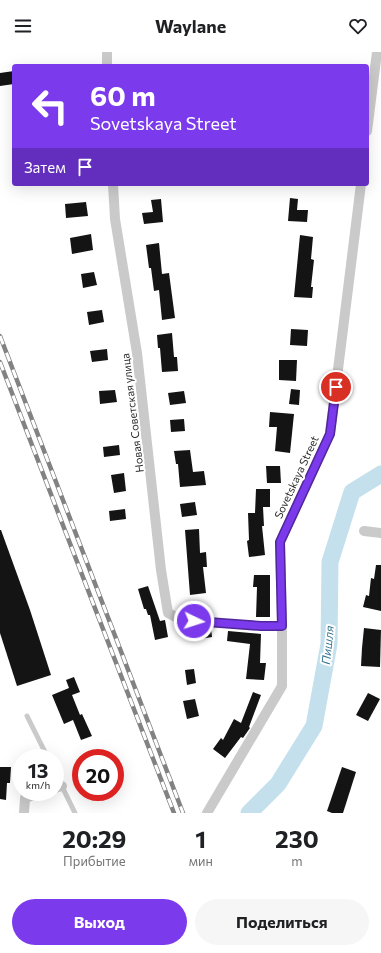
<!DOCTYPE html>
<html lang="ru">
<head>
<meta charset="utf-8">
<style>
	body { margin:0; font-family:Commissioner,sans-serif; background:#f6f6f6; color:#202124; height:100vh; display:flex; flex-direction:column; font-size:15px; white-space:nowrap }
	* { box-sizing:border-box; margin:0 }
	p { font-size:13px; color:#757577 }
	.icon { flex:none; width:22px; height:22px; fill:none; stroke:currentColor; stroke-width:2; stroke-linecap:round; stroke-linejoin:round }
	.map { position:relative; height:761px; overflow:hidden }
	.panel { display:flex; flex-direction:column; background:#fff; flex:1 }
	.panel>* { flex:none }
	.guide { position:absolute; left:12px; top:12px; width:357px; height:122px; border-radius:4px; box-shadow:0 4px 16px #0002; background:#7c3aed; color:#fff; overflow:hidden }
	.speed { position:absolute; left:12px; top:697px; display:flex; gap:8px; font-size:20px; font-weight:700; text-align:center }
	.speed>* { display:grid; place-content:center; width:52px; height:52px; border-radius:50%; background:#fff; box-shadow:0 4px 16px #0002; line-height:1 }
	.speed small { font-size:10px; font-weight:400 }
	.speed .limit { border:6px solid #d22; background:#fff; color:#111 }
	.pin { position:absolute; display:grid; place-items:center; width:34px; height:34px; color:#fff; margin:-17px; border:2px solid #fff; border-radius:50%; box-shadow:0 1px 4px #0007 }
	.me { position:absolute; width:44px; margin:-22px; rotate:94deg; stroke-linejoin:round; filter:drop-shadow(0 0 3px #0008) }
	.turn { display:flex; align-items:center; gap:14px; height:84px; padding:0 12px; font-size:18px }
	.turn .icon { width:52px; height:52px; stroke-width:2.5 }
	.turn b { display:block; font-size:28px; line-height:34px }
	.then { display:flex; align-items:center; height:38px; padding:0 12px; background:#0003; gap:8px; font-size:15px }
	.eta { display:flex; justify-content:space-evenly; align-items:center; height:68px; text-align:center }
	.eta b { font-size:24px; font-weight:700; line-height:28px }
	.cta { display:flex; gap:8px; margin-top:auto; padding:8px 12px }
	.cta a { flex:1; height:46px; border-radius:24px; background:#7c3aed; color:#fff; font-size:16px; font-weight:700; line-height:46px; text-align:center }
	.cta a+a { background:#f6f6f6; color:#202124 }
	header { display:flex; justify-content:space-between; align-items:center; height:52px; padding:0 12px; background:#fff; font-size:18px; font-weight:700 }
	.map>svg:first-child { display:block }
</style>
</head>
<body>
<header><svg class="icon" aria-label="menu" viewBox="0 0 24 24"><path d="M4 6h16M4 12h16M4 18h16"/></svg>Waylane<svg class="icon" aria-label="heart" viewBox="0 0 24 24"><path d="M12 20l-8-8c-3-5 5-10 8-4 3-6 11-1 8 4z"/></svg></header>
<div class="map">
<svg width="381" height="761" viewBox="0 0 381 761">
	<rect width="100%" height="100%" fill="#fff"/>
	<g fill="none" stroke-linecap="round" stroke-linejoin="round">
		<polyline stroke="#c4e0ed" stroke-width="17" points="249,761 278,732 314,674 329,592 330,510 352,440 381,422"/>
	</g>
	<g fill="#141414">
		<polygon points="14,19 14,32 0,34 0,21"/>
		<polygon points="290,146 298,147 297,158 308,158 307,170 288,169"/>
		<polygon points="161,147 163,170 144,172 142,161 153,160 151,148"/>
		<polygon points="86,150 88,164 66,166 65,152"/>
		<polygon points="91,182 93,198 72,202 70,186"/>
		<polygon points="300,183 313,185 311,207 314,208 311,235 313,235 312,246 294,245"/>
		<polygon points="159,191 162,222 169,221 175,266 162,268 159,238 154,239 151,216 149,216 146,193"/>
		<polygon points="94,220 97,233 83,236 81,222"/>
		<polygon points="102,258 104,270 89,273 87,260"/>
		<polygon points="291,277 308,278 307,294 290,293"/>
		<polygon points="172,281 174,305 177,305 178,319 162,320 160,296 158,296 157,283"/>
		<polygon points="107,297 108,308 92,310 90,299"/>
		<polygon points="279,308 297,308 296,329 279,328"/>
		<polygon points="291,337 300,338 299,353 289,352"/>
		<polygon points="115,338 117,350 100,352 99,339"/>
		<polygon points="184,339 186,351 170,353 168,341"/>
		<polygon points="270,360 294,362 290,401 275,399 277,375 269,375"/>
		<polygon points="184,367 185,379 171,380 170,368"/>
		<polygon points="119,393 120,403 104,405 103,395"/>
		<polygon points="190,398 193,420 204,419 206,433 180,435 178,412 176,412 174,399"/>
		<polygon points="266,414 280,414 281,431 267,431"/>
		<polygon points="124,421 126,439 114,441 111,423"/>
		<polygon points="256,437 270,437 270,455 263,455 264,474 262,474 265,503 249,505 247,489 249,488 248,461 255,461"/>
		<polygon points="195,450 197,463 182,465 180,452"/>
		<polygon points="125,457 126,467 110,469 109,459"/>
		<polygon points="199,477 200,501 206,500 207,515 203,515 206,541 190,543 185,478"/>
		<polygon points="0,478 1,478 30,558 51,623 17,634 0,581"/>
		<polygon points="376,513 381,513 381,559 363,555 366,543 369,544 371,526 374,527"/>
		<polygon points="254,523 270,523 270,565 256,565 257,535 253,535"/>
		<polygon points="148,534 160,569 165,568 168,585 155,588 150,563 148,563 146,557 144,557 138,537"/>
		<polygon points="211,576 212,585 200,587 198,578"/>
		<polygon points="364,576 381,578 380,615 361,614 362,596"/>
		<polygon points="228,579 261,582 260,611 266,611 264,628 246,627 250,592 227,589"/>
		<polygon points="194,617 196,631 187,633 185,618"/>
		<polygon points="74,625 80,640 72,643 80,663 82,662 92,684 81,688 73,668 64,672 52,643 69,636 66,628"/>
		<polygon points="253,640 261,643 249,675 250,676 243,686 241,685 225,706 213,697 221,686 223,688 234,667 241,671"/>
		<polygon points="368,641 380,647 368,669 356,663"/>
		<polygon points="195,647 199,664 187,667 183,649"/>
		<polygon points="0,715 11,715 10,731 7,731 6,748 0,747"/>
		<polygon points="342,715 356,720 343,761 332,761 327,759"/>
	</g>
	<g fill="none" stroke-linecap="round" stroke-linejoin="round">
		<g stroke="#cacaca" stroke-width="5">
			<polyline points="194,569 261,574 282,574"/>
			<polyline points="27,664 48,706"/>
			<polyline points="55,720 75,761"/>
		</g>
		<g stroke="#cacaca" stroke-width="10">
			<polyline points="107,0 107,14"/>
			<polyline points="367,79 377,0"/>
			<polyline points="113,132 115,167 137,301 161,518 168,561 178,566 194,569"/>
			<polyline points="364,479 381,481"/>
			<polyline points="55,736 62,734"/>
			<polyline points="24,761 25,746 44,740"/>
			<polyline points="207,761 282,634 282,574 280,490 330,382 361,132"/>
		</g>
		<defs>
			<g id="rail">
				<polyline points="0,284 183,761"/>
				<polyline points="0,310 174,761"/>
			</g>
		</defs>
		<use href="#rail" stroke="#828282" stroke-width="4.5"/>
		<use href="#rail" stroke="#fff" stroke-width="3" stroke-dasharray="9" stroke-linecap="butt"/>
	</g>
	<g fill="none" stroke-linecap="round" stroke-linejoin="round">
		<defs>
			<polyline id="route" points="194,569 261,574 282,574 280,490 330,382 336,335"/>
		</defs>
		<use href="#route" stroke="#51269a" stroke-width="10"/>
		<use href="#route" stroke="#7c3aed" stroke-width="7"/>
	</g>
	<g text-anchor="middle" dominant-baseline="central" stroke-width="4" stroke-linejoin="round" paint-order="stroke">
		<g font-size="11" fill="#2d2d2d" stroke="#fff">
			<text transform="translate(132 361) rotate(-97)">Новая Советская улица</text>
			<text transform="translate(296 425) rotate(-65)">Sovetskaya Street</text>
		</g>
		<g font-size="12" font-style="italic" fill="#377693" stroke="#fff">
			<text transform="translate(327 593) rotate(-84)">Пишля</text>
		</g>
	</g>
</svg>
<div class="speed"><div>13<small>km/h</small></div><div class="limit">20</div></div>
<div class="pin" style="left:336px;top:335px;background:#d93025"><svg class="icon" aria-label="arrive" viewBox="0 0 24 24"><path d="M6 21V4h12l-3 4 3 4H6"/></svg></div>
<svg class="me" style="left:194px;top:569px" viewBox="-20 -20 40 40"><circle r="17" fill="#7c3aed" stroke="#fff" stroke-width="3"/><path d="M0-11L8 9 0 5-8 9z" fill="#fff"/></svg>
<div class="guide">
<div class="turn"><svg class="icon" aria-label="left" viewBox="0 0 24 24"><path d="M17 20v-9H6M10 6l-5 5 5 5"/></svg><div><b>60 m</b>Sovetskaya Street</div></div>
<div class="then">Затем<svg class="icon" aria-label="arrive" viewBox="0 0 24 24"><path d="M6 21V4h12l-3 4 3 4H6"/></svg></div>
</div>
</div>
<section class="panel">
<div class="eta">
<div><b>20:29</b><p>Прибытие</p></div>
<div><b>1</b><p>мин</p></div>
<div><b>230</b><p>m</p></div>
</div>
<div class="cta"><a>Выход</a><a>Поделиться</a></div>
</section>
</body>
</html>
